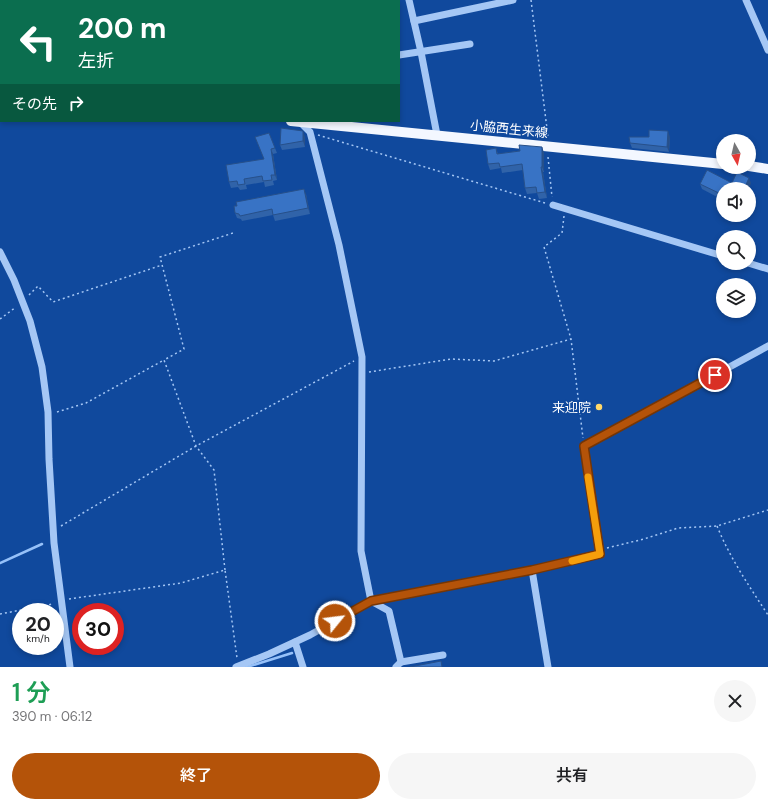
<!DOCTYPE html>
<html lang="ja">
<head>
<meta charset="utf-8">
<style>
	body { margin:0; font-family:"DM Sans","Noto Sans JP",sans-serif; background:#f6f6f6; color:#202124; height:100vh; display:flex; flex-direction:column; font-size:15px; white-space:nowrap }
	* { box-sizing:border-box; margin:0 }
	p { font-size:13px; color:#757577 }
	.icon { flex:none; width:22px; height:22px; fill:none; stroke:currentColor; stroke-width:2; stroke-linecap:round; stroke-linejoin:round }
	.map { position:relative; height:667px; overflow:hidden }
	.sheet { display:flex; flex-direction:column; background:#fff; flex:1 }
	.sheet>* { flex:none }
	.top-card { position:absolute; left:0px; top:0px; width:400px; height:122px; box-shadow:0 2px 6px #0003; background:#0b6e4f; color:#fff; overflow:hidden }
	.needle { width:26px; rotate:172deg }
	.tools { position:absolute; left:716px; top:134px; display:grid; gap:8px }
	.tools a { display:grid; place-items:center; width:40px; height:40px; border-radius:50%; background:#fff; box-shadow:0 2px 6px #0003; font-size:20px }
	.speed { position:absolute; left:12px; top:603px; display:flex; gap:8px; font-size:20px; font-weight:700; text-align:center }
	.speed>* { display:grid; place-content:center; width:52px; height:52px; border-radius:50%; background:#fff; box-shadow:0 2px 6px #0003; line-height:1 }
	.speed small { font-size:10px; font-weight:400 }
	.speed .limit { border:6px solid #d22; background:#fff; color:#111 }
	.pin { position:absolute; display:grid; place-items:center; width:34px; height:34px; color:#fff; margin:-17px; border:2px solid #fff; border-radius:50%; box-shadow:0 1px 4px #0007 }
	.me { position:absolute; width:44px; margin:-22px; rotate:61deg; stroke-linejoin:round; filter:drop-shadow(0 0 3px #0008) }
	.turn { display:flex; align-items:center; gap:14px; height:84px; padding:0 12px; font-size:18px }
	.turn .icon { width:52px; height:52px; stroke-width:2.5 }
	.turn b { display:block; font-size:28px; line-height:34px }
	.then { display:flex; align-items:center; height:38px; padding:0 12px; background:#0003; gap:8px; font-size:15px }
	.round { display:grid; place-items:center; flex:none; width:42px; height:42px; border-radius:21px; background:#f6f6f6 }
	.head { display:flex; align-items:center; justify-content:space-between; height:68px; padding:0 12px }
	h1 { font-size:24px; font-weight:600; line-height:30px; color:#1e9e55 }
	.primary-button { display:flex; gap:8px; margin-top:auto; padding:8px 12px }
	.primary-button a { flex:1; height:46px; border-radius:24px; background:#b45309; color:#fff; font-size:16px; font-weight:600; line-height:46px; text-align:center }
	.primary-button a+a { background:#f6f6f6; color:#202124 }
	.map>svg:first-child { display:block }
</style>
</head>
<body>
<div class="map">
<svg width="768" height="667" viewBox="0 0 768 667">
	<rect width="100%" height="100%" fill="#10499d"/>
	<g fill="none" stroke-linecap="round" stroke-linejoin="round">
		<g stroke="#96c1f9" stroke-width="2.5">
			<polyline points="0,563 42,544"/>
			<polyline points="247,667 292,653"/>
		</g>
		<g stroke="#a5c7f5" stroke-width="1.5" stroke-dasharray="2 3" stroke-linecap="butt">
			<polyline points="531,0 548,137"/>
			<polyline points="318,135 545,203"/>
			<polyline points="548,157 552,197"/>
			<polyline points="564,216 562,233 544,247 571,339 583,438"/>
			<polyline points="29,295 38,286 53,302 162,265"/>
			<polyline points="0,319 16,307"/>
			<polyline points="369,372 451,359 494,361 571,339"/>
			<polyline points="57,412 86,403 164,360"/>
			<polyline points="61,526 196,446 354,361"/>
			<path d="M717 526C730 558 749 586 768 615"/>
			<polyline points="607,548 644,539 678,528 717,526 768,510"/>
			<polyline points="225,570 214,470 196,446 164,360 184,349 160,257 233,233"/>
			<polyline points="69,599 181,583 225,570 237,658"/>
			<polyline points="0,614 53,604"/>
		</g>
		<g stroke="#a5c7f5" stroke-width="7">
			<polyline points="253,0 253,1"/>
			<polyline points="409,0 421,52 437,135"/>
			<polyline points="746,0 768,50"/>
			<polyline points="186,1 188,0"/>
			<polyline points="314,1 317,0"/>
			<polyline points="414,21 513,0"/>
			<polyline points="399,55 470,44"/>
			<polyline points="0,100 1,99"/>
			<polyline points="301,123 310,132 339,245 362,357 361,551 371,601 389,611 401,662 396,667"/>
			<polyline points="553,205 723,256"/>
			<polyline points="0,252 14,280 30,321 42,367 48,412 49,459 54,543 70,667"/>
			<polyline points="748,263 768,269"/>
			<polyline points="532,570 548,667"/>
			<polyline points="295,642 303,667"/>
			<polyline points="401,662 443,655"/>
			<polyline points="236,667 269,654 310,635 371,601 532,570 600,554 584,446 768,346"/>
		</g>
		<g stroke="#f3f7ff" stroke-width="10">
			<polyline points="291,121 723,164"/>
			<polyline points="749,166 768,169"/>
		</g>
		<g stroke="#fff" stroke-width="12">
			<polyline points="124,1 126,0"/>
			<polyline points="0,54 1,55"/>
		</g>
	</g>
	<g fill="#3063a9">
		<polygon points="269,133 277,153 273,154 277,180 273,181 274,185 265,187 264,182 246,185 247,189 240,190 238,187 231,188 229,182 264,159"/>
		<polygon points="305,137 305,147 282,150 280,145"/>
		<polygon points="670,137 669,152 632,148 630,143"/>
		<polygon points="542,147 544,153 544,172 543,172 547,198 539,199 537,193 527,194 525,188 523,170 502,173 501,168 490,170 488,164 496,148 498,154"/>
		<polygon points="751,183 723,189 723,200 702,189 700,184"/>
		<polygon points="306,194 310,214 275,221 273,215 242,221 241,219 237,218 235,213"/>
	</g>
	<g fill="#27508a">
		<polygon points="303,131 305,137 305,147 303,141"/>
		<polygon points="668,131 670,137 669,152 667,147"/>
		<polygon points="542,147 544,153 544,172 542,167"/>
		<polygon points="271,149 273,154 277,180 275,175"/>
		<polygon points="541,167 543,172 547,198 545,192"/>
		<polygon points="749,178 751,183 749,189 744,189"/>
		<polygon points="304,189 306,194 310,214 308,208"/>
	</g>
	<g fill="#3873c5" stroke="#27508a">
		<polygon points="281,128 303,131 303,141 280,145"/>
		<polygon points="649,130 668,131 667,147 630,143 629,137 649,137"/>
		<polygon points="269,133 275,148 271,149 275,175 271,175 272,180 263,181 262,176 244,179 245,184 238,185 237,181 229,182 226,165 264,159 255,137"/>
		<polygon points="519,145 542,147 542,167 541,167 545,192 537,193 536,187 525,188 522,164 500,167 499,163 488,164 486,150 496,148 497,154 520,151"/>
		<polygon points="707,170 732,183 737,172 749,178 744,189 723,189 723,195 700,184"/>
		<polygon points="304,189 308,208 273,215 272,209 240,216 239,214 235,213 234,206 237,206 236,202"/>
		<polygon points="441,661 442,667 410,667"/>
	</g>
	<g fill="none" stroke-linecap="round" stroke-linejoin="round">
		<defs>
			<polyline id="route" points="335,621 371,601 532,570 600,554 584,446 715,375"/>
		</defs>
		<use href="#route" stroke="#753606" stroke-width="10"/>
		<use href="#route" stroke="#b45309" stroke-width="7"/>
		<polyline stroke="#f59e0b" stroke-width="7" points="572,561 600,554 588,477"/>
	</g>
	<circle fill="#ffd869" stroke="#10499d" stroke-width="1.5" cx="599" cy="407" r="4"/>
	<g text-anchor="middle" dominant-baseline="central" stroke-width="3" stroke-linejoin="round" paint-order="stroke">
		<g font-size="13" fill="#fff" stroke="#10499d">
			<text transform="translate(509 129) rotate(6)">小脇西生来線</text>
		</g>
		<g font-size="13" fill="#fff" stroke="#10499d" text-anchor="end">
			<text x="591" y="407">来迎院</text>
		</g>
	</g>
</svg>
<div class="tools">
<a><svg class="needle" viewBox="-14 -14 28 28"><path d="M0-13l5 13h-10z" fill="#e53935"/><path d="M0 13l5-13h-10z" fill="#757577"/></svg></a>
<a><svg class="icon" aria-label="sound" viewBox="0 0 24 24"><path d="M4 9h4l5-4v14l-5-4H4zM17 9q2 3 0 6"/></svg></a>
<a><svg class="icon" aria-label="search" viewBox="0 0 24 24"><circle cx="10" cy="10" r="6"/><path d="M15 15l6 6"/></svg></a>
<a><svg class="icon" aria-label="layers" viewBox="0 0 24 24"><path d="M12 4l9 5-9 5-9-5zM3 14l9 5 9-5"/></svg></a>
</div>
<div class="speed"><div>20<small>km/h</small></div><div class="limit">30</div></div>
<div class="pin" style="left:715px;top:375px;background:#d93025"><svg class="icon" aria-label="arrive" viewBox="0 0 24 24"><path d="M6 21V4h12l-3 4 3 4H6"/></svg></div>
<svg class="me" style="left:335px;top:621px" viewBox="-20 -20 40 40"><circle r="17" fill="#b45309" stroke="#fff" stroke-width="3"/><path d="M0-11L8 9 0 5-8 9z" fill="#fff"/></svg>
<div class="top-card">
<div class="turn"><svg class="icon" aria-label="left" viewBox="0 0 24 24"><path d="M17 20v-9H6M10 6l-5 5 5 5"/></svg><div><b>200 m</b>左折</div></div>
<div class="then">その先<svg class="icon" aria-label="right" viewBox="0 0 24 24"><path d="M7 20v-9h11M14 6l5 5-5 5"/></svg></div>
</div>
</div>
<section class="sheet">
<div class="head"><div><h1>1 分</h1><p>390 m · 06:12</p></div><a class="round"><svg class="icon" aria-label="close" viewBox="0 0 24 24"><path d="M6 6l12 12M18 6L6 18"/></svg></a></div>
<div class="primary-button"><a>終了</a><a>共有</a></div>
</section>
</body>
</html>
